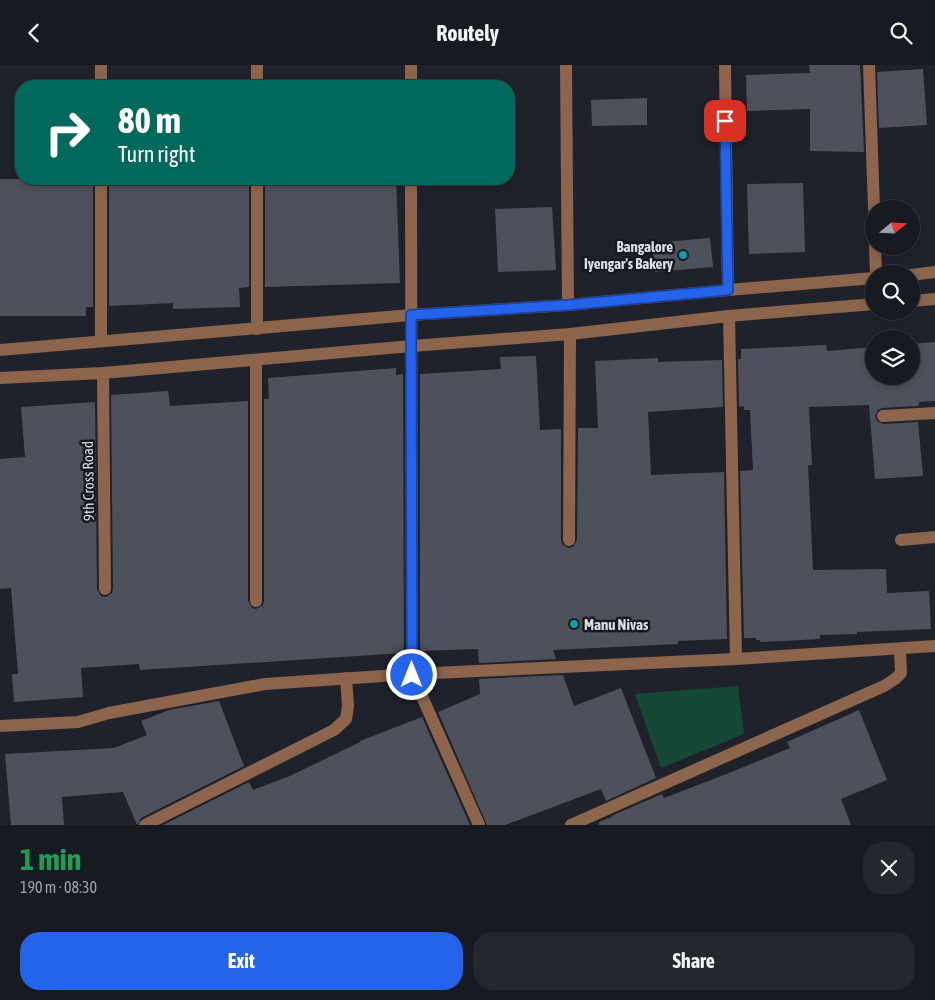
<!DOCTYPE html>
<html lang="en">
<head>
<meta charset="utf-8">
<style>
	body { margin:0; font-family:"Asap Condensed",sans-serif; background:#24272d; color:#f1f3f6; height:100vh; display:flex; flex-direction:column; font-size:19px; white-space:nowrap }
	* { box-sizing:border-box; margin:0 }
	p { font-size:16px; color:#9ea1a5 }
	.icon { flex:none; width:28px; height:28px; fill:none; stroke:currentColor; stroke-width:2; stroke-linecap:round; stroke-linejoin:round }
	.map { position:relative; height:760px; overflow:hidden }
	.panel { display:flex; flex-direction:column; background:#171a20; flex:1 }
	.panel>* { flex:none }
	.top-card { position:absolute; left:15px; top:15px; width:500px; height:105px; border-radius:20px; box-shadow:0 2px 8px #0003,0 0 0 1px #36383e; background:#00695c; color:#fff; overflow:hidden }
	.needle { width:32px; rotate:71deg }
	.buttons { position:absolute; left:865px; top:135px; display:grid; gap:10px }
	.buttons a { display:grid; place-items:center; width:55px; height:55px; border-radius:50%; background:#171a20; box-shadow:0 2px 8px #0003,0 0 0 1px #36383e; font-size:25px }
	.pin { position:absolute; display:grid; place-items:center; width:42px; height:42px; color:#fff; margin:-21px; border-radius:10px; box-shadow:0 2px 8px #0006 }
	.me { position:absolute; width:55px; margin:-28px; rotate:0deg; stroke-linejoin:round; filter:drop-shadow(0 0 4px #0008) }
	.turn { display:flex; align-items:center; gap:18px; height:105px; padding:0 20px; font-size:22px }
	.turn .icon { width:65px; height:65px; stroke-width:2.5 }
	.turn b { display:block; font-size:35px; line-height:42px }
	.round { display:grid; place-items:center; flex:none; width:52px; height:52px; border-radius:20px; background:#24272d }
	.overview { display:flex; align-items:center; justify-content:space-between; height:85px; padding:0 20px }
	h1 { font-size:30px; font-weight:700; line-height:38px; color:#1e9e55 }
	.primary-button { display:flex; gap:10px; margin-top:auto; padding:10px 20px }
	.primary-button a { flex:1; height:58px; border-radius:20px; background:#2563eb; color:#fff; font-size:20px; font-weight:700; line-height:58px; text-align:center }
	.primary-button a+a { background:#24272d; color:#f1f3f6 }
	header { display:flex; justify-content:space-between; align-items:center; height:65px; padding:0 20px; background:#171a20; font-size:22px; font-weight:700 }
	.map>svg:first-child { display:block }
</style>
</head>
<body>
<header><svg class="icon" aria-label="back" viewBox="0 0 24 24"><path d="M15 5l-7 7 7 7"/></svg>Routely<svg class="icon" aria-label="search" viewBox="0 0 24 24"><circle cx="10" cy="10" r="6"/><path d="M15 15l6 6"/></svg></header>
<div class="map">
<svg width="935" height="760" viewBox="0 0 935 760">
	<rect width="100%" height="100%" fill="#1f222b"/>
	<polygon fill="#154935" points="738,621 744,669 661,703 635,629"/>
	<g fill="#4e515b">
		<polygon points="809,0 860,0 864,87 810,86 810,44 747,46 746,10 810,8"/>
		<polygon points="923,4 927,60 879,63 877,7"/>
		<polygon points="647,33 647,60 592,61 591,35"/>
		<polygon points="0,114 93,114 93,242 86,242 86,251 0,251"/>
		<polygon points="109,114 249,114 249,222 239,223 240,242 173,244 173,238 109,241"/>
		<polygon points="265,114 396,114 400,218 265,222"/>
		<polygon points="803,118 805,187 749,189 747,119"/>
		<polygon points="552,142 556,205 498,207 495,144"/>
		<polygon points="710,173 713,202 655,207 652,178"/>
		<polygon points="935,277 935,336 919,337 919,340 917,341 882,343 878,345 875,351 877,356 883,359 918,357 923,411 875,414 869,340 809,342 812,400 808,400 813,505 886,504 887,528 929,526 931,564 857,567 857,569 820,570 820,574 760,577 760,575 756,575 756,573 744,573 740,406 753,405 750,345 744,345 744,341 739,342 738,294 741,294 741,284 826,280 827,286 874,282 874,311 911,311 911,279"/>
		<polygon points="536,291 540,365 561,364 561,475 562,479 568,483 573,482 577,475 578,363 598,363 595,296 658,293 658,297 722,295 723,342 648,347 651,410 724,407 727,574 678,576 678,579 553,585 556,594 479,598 478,584 420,586 420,309 501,304 500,292"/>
		<polygon points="396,303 396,310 403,309 404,588 140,605 139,599 81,603 83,632 14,637 12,609 18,609 11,523 0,524 0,394 25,392 21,342 95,337 97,524 101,531 106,532 112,528 113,524 111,330 168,326 170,341 248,336 248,536 252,543 256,544 263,540 264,536 264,334 269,334 268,313"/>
		<polygon points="563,610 574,641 621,623 656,713 606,736 601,724 505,760 487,760 438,647 480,629 479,614"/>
		<polygon points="219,636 244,701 141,753 137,760 123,727 62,732 64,760 11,760 5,689 114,683 147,670 141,656 169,645"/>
		<polygon points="859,645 887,715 841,734 851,760 599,760 599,757 612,752 611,751 662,729 664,733 724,710 790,683 787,677"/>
		<polygon points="422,652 470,760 163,760 249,717 253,725 290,711 360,677 360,676"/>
	</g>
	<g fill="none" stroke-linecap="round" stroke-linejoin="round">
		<g stroke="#8c654c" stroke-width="12">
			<polyline points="566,0 568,240"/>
			<polyline points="725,0 728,225"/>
			<polyline points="869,0 874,144"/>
			<polyline points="101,21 101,0"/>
			<polyline points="257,21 257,0"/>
			<polyline points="411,21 411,0"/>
			<polyline points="411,114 412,609 479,760"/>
			<polyline points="875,181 876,209"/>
			<polyline points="911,210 935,207"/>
			<polyline points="911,236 935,234"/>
			<polyline points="729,251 736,594"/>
			<polyline points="257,264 257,114"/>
			<polyline points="101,275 101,114"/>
			<polyline points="0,285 411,250 568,240 728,225 874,213"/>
			<polyline points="103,308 105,524"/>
			<polyline points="0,313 103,308 412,281 570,269 729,251 874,239"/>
			<polyline points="883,351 935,348"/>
			<polyline points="569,475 570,269"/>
			<polyline points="901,475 935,472"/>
			<polyline points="256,536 256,295"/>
			<polyline points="0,661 78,657 109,648 265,619 412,609 736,594 935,581"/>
			<polyline points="145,760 334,665 346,654 348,641 346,613"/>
			<polyline points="571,760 884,621 895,614 901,608 900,584"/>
		</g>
	</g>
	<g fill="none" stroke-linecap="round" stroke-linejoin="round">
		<defs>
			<polyline id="route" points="412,610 411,250 568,240 728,225 725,56"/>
		</defs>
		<use href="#route" stroke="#184099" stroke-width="12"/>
		<use href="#route" stroke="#2563eb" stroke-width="9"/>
	</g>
	<g fill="#0f9aa8" stroke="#161921" stroke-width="2">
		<circle cx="683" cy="190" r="5"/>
		<circle cx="574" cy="559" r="5"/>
	</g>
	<g text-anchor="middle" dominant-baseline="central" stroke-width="5" stroke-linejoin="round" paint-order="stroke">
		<g font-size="15" font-weight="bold" fill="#dbdde3" stroke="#161921" text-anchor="end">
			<text x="673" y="181">Bangalore<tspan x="673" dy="17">Iyengar's Bakery</tspan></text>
			<text x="584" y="559" text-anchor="start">Manu Nivas</text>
		</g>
		<g font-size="15" fill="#dbdde3" stroke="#161921">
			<text transform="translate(88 416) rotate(-91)">9th Cross Road</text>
		</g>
	</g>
</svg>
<div class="buttons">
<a><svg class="needle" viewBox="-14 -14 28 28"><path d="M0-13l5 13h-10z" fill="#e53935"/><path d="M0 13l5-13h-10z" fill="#9ea1a5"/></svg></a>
<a><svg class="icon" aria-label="search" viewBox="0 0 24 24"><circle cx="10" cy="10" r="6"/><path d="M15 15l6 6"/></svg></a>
<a><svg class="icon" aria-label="layers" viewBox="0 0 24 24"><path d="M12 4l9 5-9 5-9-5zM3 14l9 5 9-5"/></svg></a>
</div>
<div class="pin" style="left:725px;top:56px;background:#d93025"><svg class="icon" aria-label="arrive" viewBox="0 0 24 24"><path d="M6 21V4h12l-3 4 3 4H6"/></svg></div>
<svg class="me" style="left:412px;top:610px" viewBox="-20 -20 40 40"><circle r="17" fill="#2563eb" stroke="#fff" stroke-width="3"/><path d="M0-11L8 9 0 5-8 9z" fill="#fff"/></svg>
<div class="top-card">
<div class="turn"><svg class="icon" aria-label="right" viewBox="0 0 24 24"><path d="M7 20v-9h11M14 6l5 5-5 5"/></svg><div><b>80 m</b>Turn right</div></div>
</div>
</div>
<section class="panel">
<div class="overview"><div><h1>1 min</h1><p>190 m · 08:30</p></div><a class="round"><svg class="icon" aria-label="close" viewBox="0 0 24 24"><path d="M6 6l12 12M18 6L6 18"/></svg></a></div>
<div class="primary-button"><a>Exit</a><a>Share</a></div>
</section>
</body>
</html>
